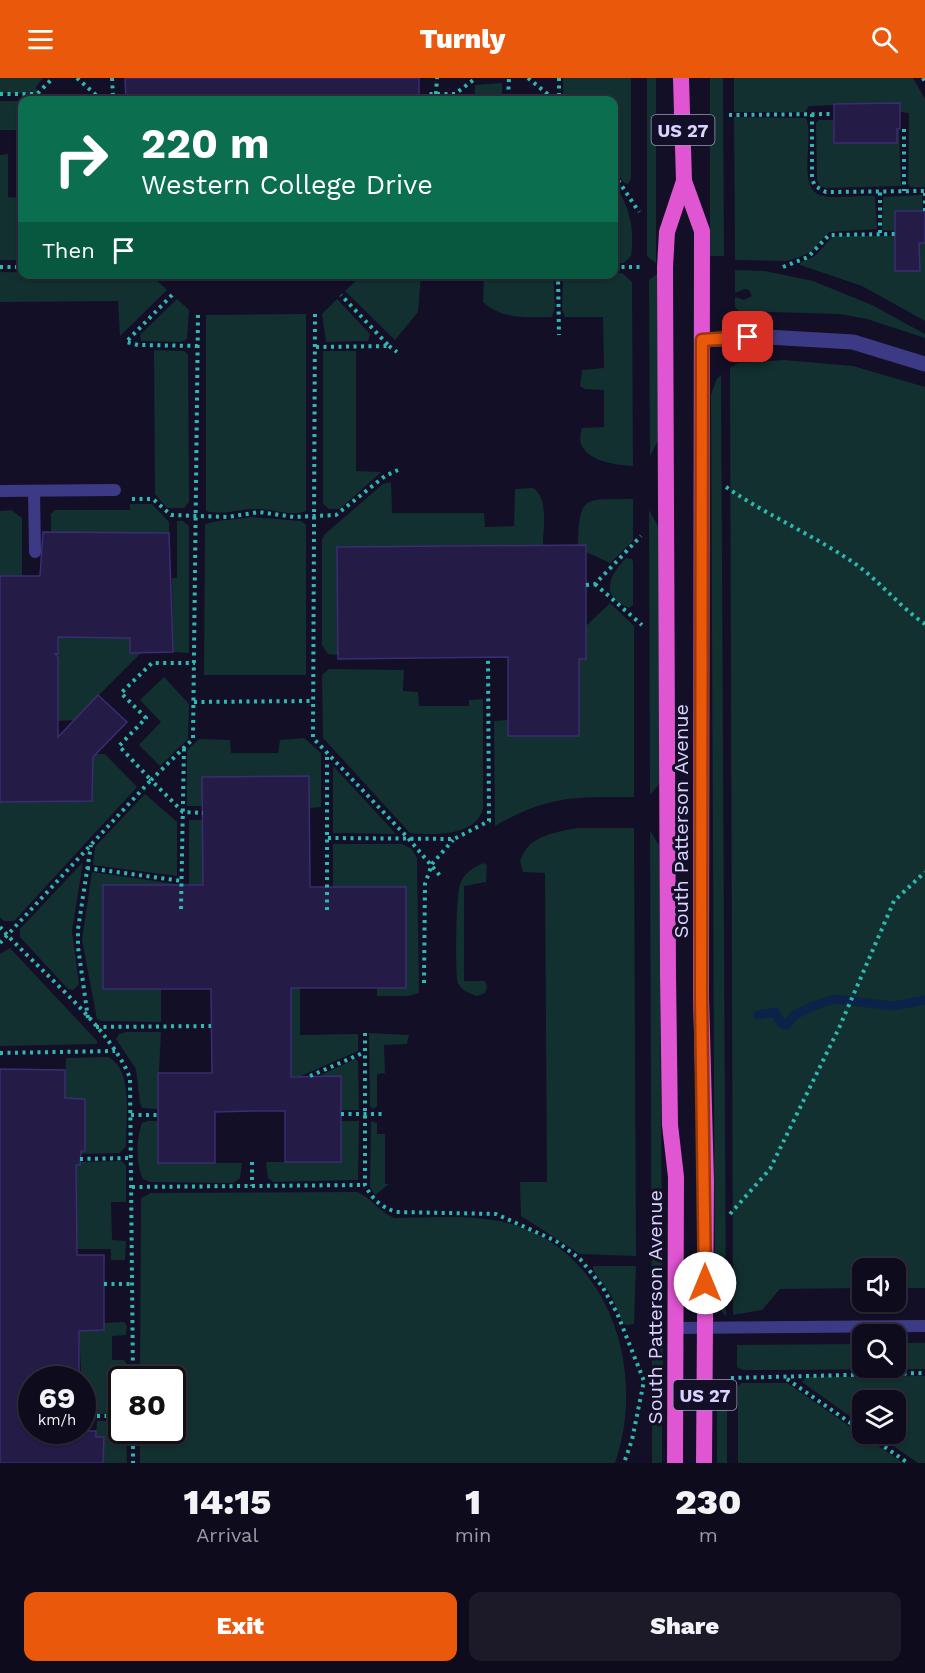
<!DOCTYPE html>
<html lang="en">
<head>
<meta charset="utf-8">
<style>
	body { margin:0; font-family:"Work Sans",sans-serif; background:#1c1929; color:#f1f3f6; height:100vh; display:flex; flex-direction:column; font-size:22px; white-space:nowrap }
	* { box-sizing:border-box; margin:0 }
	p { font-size:20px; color:#9b9ba3 }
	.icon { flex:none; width:33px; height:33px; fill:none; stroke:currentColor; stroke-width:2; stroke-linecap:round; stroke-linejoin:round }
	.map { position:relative; height:1385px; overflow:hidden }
	.details { display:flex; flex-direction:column; background:#0e0b1c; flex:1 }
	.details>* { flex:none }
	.guide { position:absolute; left:18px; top:18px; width:600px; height:183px; border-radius:12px; box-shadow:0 2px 4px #0004,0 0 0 2px #2e2b3b; background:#0b6e4f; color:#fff; overflow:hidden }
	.fabs { position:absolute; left:852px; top:1180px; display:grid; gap:12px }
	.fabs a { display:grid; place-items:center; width:54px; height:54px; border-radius:12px; background:#0e0b1c; box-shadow:0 2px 4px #0004,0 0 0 2px #2e2b3b; font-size:30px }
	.speed { position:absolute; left:18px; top:1288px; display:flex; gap:12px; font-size:30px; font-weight:700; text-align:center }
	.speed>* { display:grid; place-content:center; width:78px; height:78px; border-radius:50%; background:#0e0b1c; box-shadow:0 2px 4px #0004,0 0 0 2px #2e2b3b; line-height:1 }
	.speed small { font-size:15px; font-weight:400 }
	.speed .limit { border:3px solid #111; border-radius:9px; background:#fff; color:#111 }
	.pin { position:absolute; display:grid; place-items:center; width:51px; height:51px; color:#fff; margin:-26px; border-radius:12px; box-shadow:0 3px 9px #0006 }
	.me { position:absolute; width:66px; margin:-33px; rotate:0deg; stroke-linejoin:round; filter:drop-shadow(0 0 4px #0008) }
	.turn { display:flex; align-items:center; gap:21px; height:126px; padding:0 24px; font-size:27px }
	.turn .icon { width:78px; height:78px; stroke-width:2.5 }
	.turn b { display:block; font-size:42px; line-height:51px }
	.then { display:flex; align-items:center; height:57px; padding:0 24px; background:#0003; gap:12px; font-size:22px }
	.eta { display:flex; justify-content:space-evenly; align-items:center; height:102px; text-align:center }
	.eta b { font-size:36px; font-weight:800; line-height:42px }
	.primary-button { display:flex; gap:12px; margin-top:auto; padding:12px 24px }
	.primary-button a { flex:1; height:69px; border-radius:12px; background:#ea580c; color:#fff; font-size:24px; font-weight:800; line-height:69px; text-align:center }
	.primary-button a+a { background:#1c1929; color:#f1f3f6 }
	header { display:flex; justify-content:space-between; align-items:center; height:78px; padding:0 24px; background:#ea580c; color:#fff; font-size:27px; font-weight:800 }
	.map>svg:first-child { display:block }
</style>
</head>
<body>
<header><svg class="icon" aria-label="menu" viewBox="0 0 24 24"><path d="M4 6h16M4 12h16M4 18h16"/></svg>Turnly<svg class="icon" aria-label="search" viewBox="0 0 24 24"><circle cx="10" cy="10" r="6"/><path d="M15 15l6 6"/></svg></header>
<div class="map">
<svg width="925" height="1385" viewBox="0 0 925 1385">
	<rect width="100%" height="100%" fill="#130f26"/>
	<g fill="#12302f">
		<polygon points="0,0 43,0 36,9 37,16 0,15"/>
		<polygon points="563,0 631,0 631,101 628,106 624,105 614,90 614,22 563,22"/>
		<polygon points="647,0 656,0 656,185 647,178"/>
		<polygon points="710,0 723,0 724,178 710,178"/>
		<polygon points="734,0 913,0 925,21 925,109 911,109 908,106 909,35 900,34 899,25 809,28 805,34 734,34"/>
		<polygon points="502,5 502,20 475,22 475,7"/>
		<polygon points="0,23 22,23 20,52 0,52"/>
		<path d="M734 39 806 40C815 58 795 113 823 118 839 121 858 117 875 118L877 151 829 154 811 174 797 180 786 183 735 182Z"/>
		<polygon points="819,42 833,42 834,65 897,65 897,51 899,51 901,108 825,110 820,108 817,102 816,45"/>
		<polygon points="8,76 8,119 22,120 22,182 0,182 0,77"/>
		<path d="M614 105C629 128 635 149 631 178L624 185H614Z"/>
		<polygon points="922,117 923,133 895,133 895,153 882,152 883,119"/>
		<polygon points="833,158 895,158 895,193 919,193 919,165 925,165 925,243 862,208 800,187 801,184 815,178"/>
		<polygon points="735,192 765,193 813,203 872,227 925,256 925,260 867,241 840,236 739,233 735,229 735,219 744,222 752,218 749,212 745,211 735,215"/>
		<polygon points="0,194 151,197 167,212 120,258 118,223 0,224"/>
		<path d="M622 195 632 204 633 388C613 387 571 381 582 350L604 349V312L585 311 580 308 582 292 604 290 603 239H565L562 232 563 198Z"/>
		<polygon points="657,196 659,361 650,378 649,202"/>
		<polygon points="362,197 421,197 418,234 395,262 345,213"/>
		<path d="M553 197 555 229 552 239C528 239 502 242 483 224L484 197Z"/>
		<polygon points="177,221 189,232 187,261 181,264 141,263 140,257"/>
		<polygon points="337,221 370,256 368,263 326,264 322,236"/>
		<path d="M306 236V433C291 439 274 431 258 431 241 430 224 438 206 433V237Z"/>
		<polygon points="154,272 184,273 188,277 189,424 184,430 167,430 155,416"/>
		<polygon points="323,273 356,273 356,393 381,394 340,431 329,431 323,425"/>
		<polygon points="784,282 853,288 925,309 925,1210 896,1210 896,1191 862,1191 862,1210 780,1211 762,1232 733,1237 730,290 738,285"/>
		<polygon points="721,297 726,1238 715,1226 711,317 716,302"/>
		<path d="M391 404 392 435H484L485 449 514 448 515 411 533 410C549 420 543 451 543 467L337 469 338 577 328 576 322 567V462L325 456 383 406Z"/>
		<path d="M633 421V463L610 485 586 474 578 467C579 415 585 422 633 421Z"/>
		<polygon points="130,426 152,426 169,444 169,455 51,454 51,436 55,432 130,432"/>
		<polygon points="11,432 22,440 22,498 0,498 0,433"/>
		<polygon points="649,432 659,450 660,705 650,717"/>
		<path d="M252 439 301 443 306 447V597H204L205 447C211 442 242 441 252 439Z"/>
		<polygon points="177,443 183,443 189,448 189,575 173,574 172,500 177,500"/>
		<path d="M626 480 632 481 633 484V527L629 530C599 518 609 498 626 480Z"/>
		<path d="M610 525 634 548V719C574 719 549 717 495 748L494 643 508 642 509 658H579V581L586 580V548Z"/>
		<polygon points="58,559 130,560 130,574 142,574 74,642 58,643"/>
		<path d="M329 591 404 592 403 613 418 614 419 628H469V622L483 621V731C475 759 433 757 410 755L323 660 322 597Z"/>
		<polygon points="164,599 189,626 188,661 160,688 139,667 161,644 140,622"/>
		<polygon points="304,660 321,675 321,729 310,730 309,698 203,699 202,728 187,728 187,672 199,661 230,662 231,675 278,675 280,662"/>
		<polygon points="94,676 105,676 137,709 14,843 4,843 0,839 0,724 92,723 93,686 85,686"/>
		<polygon points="333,688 396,756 333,755"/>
		<polygon points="145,716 177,744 177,798 93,787 95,769"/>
		<rect x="189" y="742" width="14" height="76"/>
		<path d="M577 750H634L636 1178 580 1176 521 1138 520 1104H547L545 795 523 794 520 783C529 757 553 755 577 750Z"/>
		<polygon points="650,753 659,767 663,1297 655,1296 652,1291"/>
		<polygon points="333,766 402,766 412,771 417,780 419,915 408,918 377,918 377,910 333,832"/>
		<polygon points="83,784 72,853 79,906 73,912 68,911 20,859 20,851"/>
		<path d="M483 785 487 787 486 804 464 808V903H485L487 909 485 915 477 918C470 916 461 912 458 905 455 895 456 816 460 806 464 795 473 790 483 785Z"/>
		<polygon points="92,794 176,806 177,830 103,808 103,911 161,911 161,944 101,943 97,941 82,862"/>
		<polygon points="10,870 97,963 97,966 0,968 0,876"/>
		<polygon points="291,910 300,910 300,957 358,956 358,973 301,998 291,998"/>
		<polygon points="126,954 161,954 157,1031 142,1030 140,1025 136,991 116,961 119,956"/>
		<polygon points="369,955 409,957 407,966 384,967 385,995 377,996 377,1028 373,1031 370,1028"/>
		<path d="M107 979C134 988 126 1045 126 1068L120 1075 80 1076V1074L85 1073V1021L65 1020 66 980Z"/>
		<polygon points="355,981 358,983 359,1032 341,1032 341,998 319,998"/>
		<path d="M148 1043H158V1085H242L240 1100 233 1105 150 1104 143 1101C136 1087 136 1060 142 1045Z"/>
		<polygon points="341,1043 359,1043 358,1102 273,1104 268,1100 266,1084 341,1084"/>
		<polygon points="371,1043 377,1045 377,1056 385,1056 385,1106 389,1106 375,1117 370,1109"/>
		<polygon points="80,1084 121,1083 126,1087 126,1124 111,1124 112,1162 126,1163 125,1182 111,1182 111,1171 76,1171 76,1087"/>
		<path d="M357 1114C371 1119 379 1134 394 1140 431 1140 471 1136 508 1145 610 1172 647 1293 615 1385H140V1353H172V1302H140L141 1120 151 1115Z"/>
		<polygon points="593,1188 636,1188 634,1246 626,1247 622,1244 611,1217 593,1192"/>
		<polygon points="104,1245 124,1244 127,1248 126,1257 112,1258 112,1282 124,1282 126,1285 126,1299 111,1300 111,1320 121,1320 121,1336 83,1336 79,1252 104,1252"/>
		<polygon points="896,1265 925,1265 925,1291 743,1292 737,1289 737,1267 862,1266 862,1290 896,1290"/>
		<polygon points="925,1298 925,1385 918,1385 876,1356 896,1356 896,1323 862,1323 862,1347 802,1304 806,1299"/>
		<polygon points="741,1305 787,1305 903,1385 738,1385 738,1309"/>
		<polygon points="717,1308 723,1308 727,1313 727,1385 717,1385"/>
		<polygon points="662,1309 662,1385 652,1385 652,1314"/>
		<polygon points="97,1343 121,1343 122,1353 126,1353 127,1385 103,1385 104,1359 96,1359"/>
	</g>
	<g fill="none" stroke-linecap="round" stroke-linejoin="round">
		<polyline stroke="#0c2248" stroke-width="9" points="758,937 775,934 781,945 786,947 795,937 813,928 835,921 893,928 925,922"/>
	</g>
	<g fill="#241b47" stroke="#3b2d73" stroke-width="1.5">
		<polygon points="125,0 419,0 419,22 126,22"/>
		<polygon points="900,25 900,51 897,51 897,65 834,65 834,26"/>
		<polygon points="895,133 925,133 925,165 919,165 920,193 895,193"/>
		<polygon points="43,454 169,455 173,574 130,575 130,560 58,559 58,576 55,576 58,579 58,659 98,617 127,644 93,679 92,723 0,724 0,498 40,498"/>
		<polygon points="586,467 586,581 579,581 579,658 508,658 508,579 338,581 337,469"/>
		<polygon points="309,698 310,809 406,809 406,910 291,910 291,999 341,998 341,1084 285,1084 285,1033 252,1033 215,1034 215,1085 158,1085 158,995 212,995 211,911 103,911 103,807 203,807 202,699"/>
		<polygon points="0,991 65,992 65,1020 85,1021 85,1073 81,1073 80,1087 76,1087 77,1177 104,1177 104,1252 79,1253 79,1302 32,1302 32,1353 96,1353 96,1359 104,1359 103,1385 0,1385"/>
	</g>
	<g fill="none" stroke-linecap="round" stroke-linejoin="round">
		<g stroke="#2fb8b0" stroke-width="4" stroke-dasharray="3 4.5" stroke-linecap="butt">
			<polyline points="77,0 97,18 126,18"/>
			<polyline points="112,0 113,18"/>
			<polyline points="528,0 555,22"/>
			<polyline points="559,0 559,22"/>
			<polyline points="923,0 925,4"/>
			<polyline points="0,16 37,16"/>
			<polyline points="436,16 437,0"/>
			<polyline points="508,19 509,0"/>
			<polyline points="40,22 37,16 53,0"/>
			<polyline points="428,22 428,16 455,16 476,0"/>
			<polyline points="812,36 812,101 815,108 826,114 925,113"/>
			<polyline points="729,37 833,36"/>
			<polyline points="904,51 904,113"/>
			<polyline points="614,96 639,134"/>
			<polyline points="925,133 925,113"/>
			<polyline points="880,155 880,113"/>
			<polyline points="0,189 22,189"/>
			<polyline points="614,189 643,189"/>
			<polyline points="783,189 808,179 829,157 895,156"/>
			<polyline points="558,196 559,257"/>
			<polyline points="172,217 126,264 138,267 198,268"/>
			<polyline points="315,236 313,660 408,760 442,800"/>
			<polyline points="198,237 193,661 151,702 183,734 203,735"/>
			<polyline points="389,268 397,274"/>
			<polyline points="316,269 389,268 341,217"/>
			<path d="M726 409C765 436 809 455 848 481 877 499 897 527 925 546"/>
			<polyline points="132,421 153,421 171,437 228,439 259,434 294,439 336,437 385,398 398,392"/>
			<polyline points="595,506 642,547"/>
			<polyline points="586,507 595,506 641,458"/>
			<polyline points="194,624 313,623"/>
			<polyline points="328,760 454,761 489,743 488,579"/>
			<polyline points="87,790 182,803"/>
			<polyline points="181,831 184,669"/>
			<polyline points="327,832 327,674"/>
			<path d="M0 849C38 892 110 948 130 1000L133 1302"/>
			<polyline points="0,865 151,702 119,668 146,640 121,615 152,585 195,585"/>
			<polyline points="424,905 425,806 432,786 453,762"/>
			<polyline points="88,940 78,869 78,851 91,767"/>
			<polyline points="96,949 211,948"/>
			<path d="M365 955V1107C372 1121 381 1129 396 1134L496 1136 556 1163 580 1181 602 1208 617 1235 644 1303 632 1362 624 1385"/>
			<polyline points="0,975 115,973"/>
			<polyline points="310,998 365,974"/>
			<polyline points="341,1036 385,1036"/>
			<polyline points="131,1037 157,1037"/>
			<polyline points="80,1081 131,1080"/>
			<polyline points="252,1084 252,1108"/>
			<polyline points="132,1109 365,1107"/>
			<polyline points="730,1136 770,1091 839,950 894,823 925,794"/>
			<polyline points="104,1206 132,1206"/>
			<polyline points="731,1300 925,1295"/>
			<polyline points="787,1301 862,1353"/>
			<polyline points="82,1338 122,1338"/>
			<polyline points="133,1353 133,1385"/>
			<polyline points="866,1356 908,1385"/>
		</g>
		<g stroke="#3d3a85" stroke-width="12">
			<polyline points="0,413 115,412"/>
			<polyline points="34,413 35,474"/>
			<polyline points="675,1250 925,1248"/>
		</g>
		<polyline stroke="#3d3a85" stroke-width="15" points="702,262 767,259 853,264 925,286"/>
		<g stroke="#e055d1" stroke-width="16">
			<polyline points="681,0 684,103 702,153 701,918 706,1104 704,1385"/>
			<polyline points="675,1385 676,1099 670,1047 668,896 665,189 667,154 684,103"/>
		</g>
	</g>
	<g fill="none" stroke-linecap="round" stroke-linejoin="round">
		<defs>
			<polyline id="route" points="705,1205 701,918 702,262 748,259"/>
		</defs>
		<use href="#route" stroke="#983908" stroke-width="15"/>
		<use href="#route" stroke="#ea580c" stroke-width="10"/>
	</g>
	<g text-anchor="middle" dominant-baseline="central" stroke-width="6" stroke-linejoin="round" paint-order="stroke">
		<g fill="#130f26" stroke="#9e99be" stroke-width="1.5">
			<rect x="651.5" y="37" width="63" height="30" rx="4.5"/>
			<rect x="673.5" y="1302" width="63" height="30" rx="4.5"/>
		</g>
		<g font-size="18" font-weight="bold" fill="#d9d4ff">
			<text x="683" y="52">US 27</text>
			<text x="705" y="1317">US 27</text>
		</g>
		<g font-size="20" fill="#d9d4ff" stroke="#130f26">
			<text transform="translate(681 743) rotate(-90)">South Patterson Avenue</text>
			<text transform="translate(655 1229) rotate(-90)">South Patterson Avenue</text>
		</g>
	</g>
</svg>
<div class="fabs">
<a><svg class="icon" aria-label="sound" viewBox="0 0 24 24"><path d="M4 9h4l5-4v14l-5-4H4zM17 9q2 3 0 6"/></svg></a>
<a><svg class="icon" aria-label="search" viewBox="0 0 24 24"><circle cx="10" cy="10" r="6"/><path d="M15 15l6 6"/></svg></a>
<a><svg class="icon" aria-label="layers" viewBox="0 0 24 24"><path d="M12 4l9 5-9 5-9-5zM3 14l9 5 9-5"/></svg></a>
</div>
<div class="speed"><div>69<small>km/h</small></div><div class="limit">80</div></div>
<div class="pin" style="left:748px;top:259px;background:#d93025"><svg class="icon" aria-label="arrive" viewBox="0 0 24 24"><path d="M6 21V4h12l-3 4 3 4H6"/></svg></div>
<svg class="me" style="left:705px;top:1205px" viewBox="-20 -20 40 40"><circle r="19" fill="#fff"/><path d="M0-13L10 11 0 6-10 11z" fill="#ea580c"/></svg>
<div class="guide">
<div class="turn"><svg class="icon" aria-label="right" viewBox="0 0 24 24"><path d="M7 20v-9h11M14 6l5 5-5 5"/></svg><div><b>220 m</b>Western College Drive</div></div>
<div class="then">Then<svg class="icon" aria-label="arrive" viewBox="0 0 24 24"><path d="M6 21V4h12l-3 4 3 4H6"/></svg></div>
</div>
</div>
<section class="details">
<div class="eta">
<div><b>14:15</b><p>Arrival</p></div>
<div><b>1</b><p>min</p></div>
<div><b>230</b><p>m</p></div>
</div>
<div class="primary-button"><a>Exit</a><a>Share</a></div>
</section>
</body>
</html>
